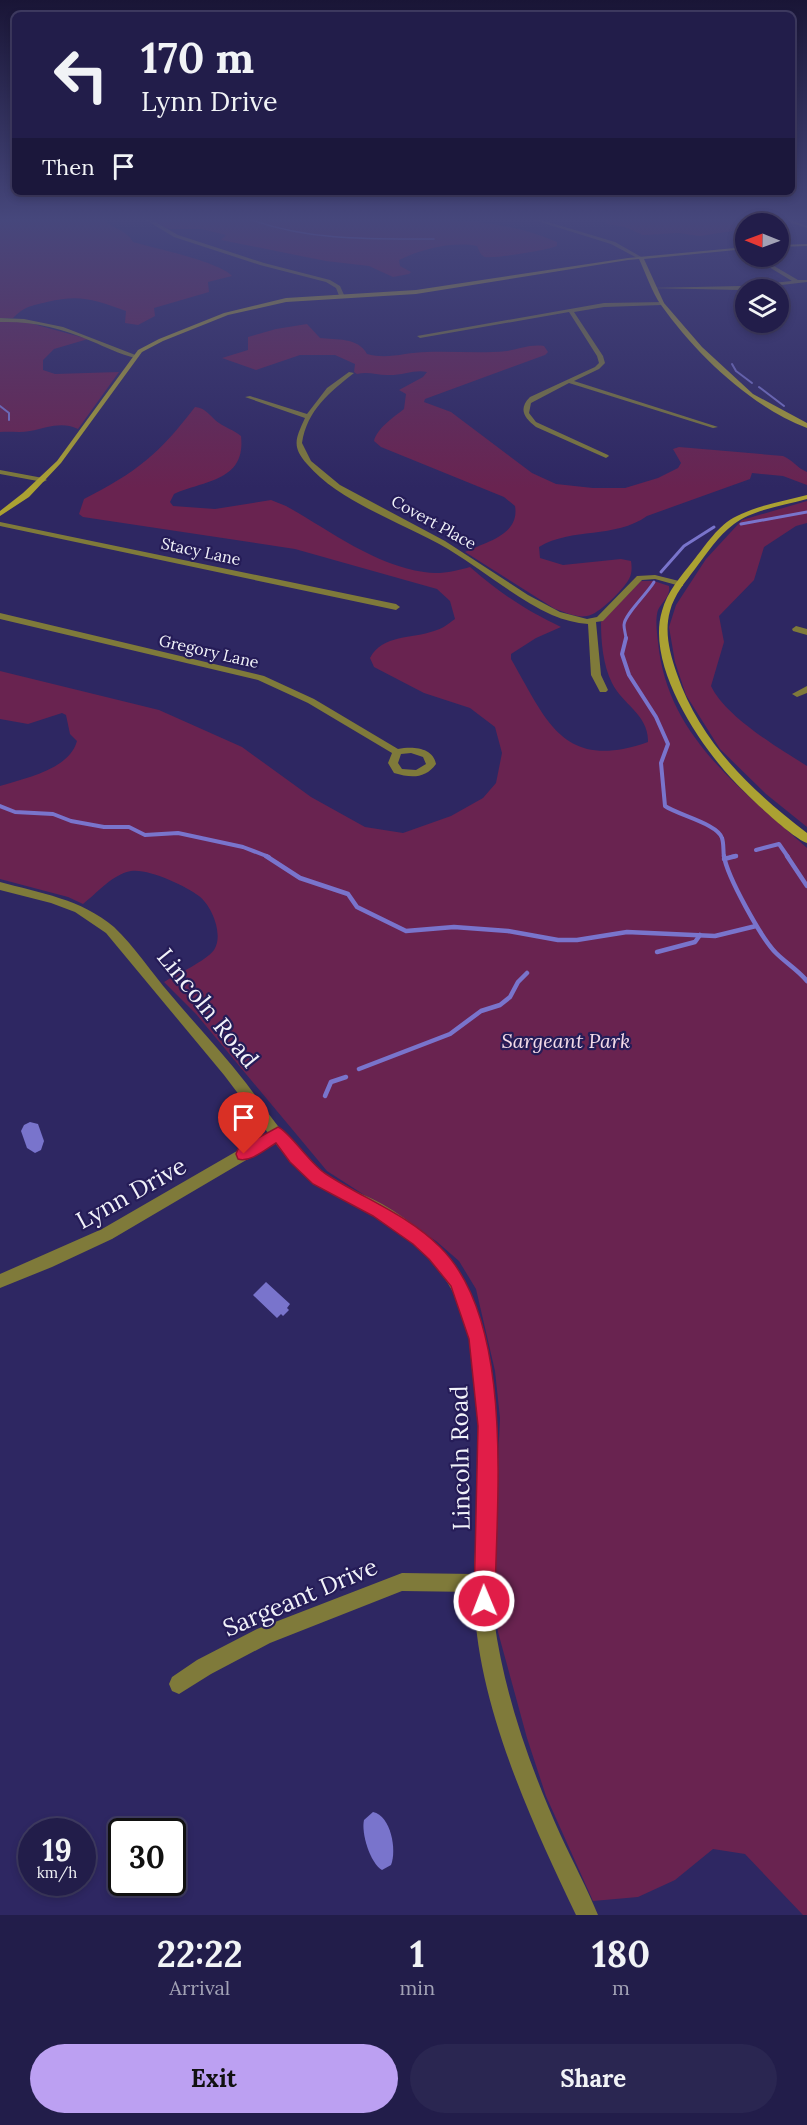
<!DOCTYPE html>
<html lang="en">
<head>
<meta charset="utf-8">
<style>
	body { margin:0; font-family:Lora,serif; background:#2a2651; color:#f1f3f6; height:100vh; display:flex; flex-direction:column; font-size:22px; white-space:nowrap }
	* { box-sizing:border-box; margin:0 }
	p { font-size:20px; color:#a2a2b5 }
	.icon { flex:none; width:33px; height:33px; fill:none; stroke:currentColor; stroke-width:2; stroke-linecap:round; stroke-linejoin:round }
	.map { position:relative; height:1915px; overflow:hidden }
	.side { display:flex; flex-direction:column; background:#221d4a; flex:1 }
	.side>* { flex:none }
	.guide { position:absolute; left:12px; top:12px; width:783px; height:183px; border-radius:9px; box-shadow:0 3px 9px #0003,0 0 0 2px #3f3b62; background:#221d4a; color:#f1f3f6; overflow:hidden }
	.needle { width:39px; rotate:271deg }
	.fabs { position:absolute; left:735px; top:213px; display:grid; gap:12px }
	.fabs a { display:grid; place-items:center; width:54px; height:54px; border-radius:50%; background:#221d4a; box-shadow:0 3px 9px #0003,0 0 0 2px #3f3b62; font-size:30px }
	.speed { position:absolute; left:18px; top:1818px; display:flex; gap:12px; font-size:30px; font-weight:700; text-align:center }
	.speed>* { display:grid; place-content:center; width:78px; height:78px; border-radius:50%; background:#221d4a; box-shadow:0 3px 9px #0003,0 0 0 2px #3f3b62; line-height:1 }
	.speed small { font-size:15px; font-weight:400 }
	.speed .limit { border:3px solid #111; border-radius:9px; background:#fff; color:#111 }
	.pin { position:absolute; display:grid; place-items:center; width:51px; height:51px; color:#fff; margin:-62px -26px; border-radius:50% 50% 50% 0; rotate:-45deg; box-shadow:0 0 6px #0007 }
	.pin .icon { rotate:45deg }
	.me { position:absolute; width:66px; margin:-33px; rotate:359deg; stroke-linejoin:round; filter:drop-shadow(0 0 4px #0008) }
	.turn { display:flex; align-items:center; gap:21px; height:126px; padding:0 30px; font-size:27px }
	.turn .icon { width:78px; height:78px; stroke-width:2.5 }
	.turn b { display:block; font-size:42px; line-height:51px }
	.then { display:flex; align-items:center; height:57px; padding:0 30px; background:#0003; gap:12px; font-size:22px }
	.eta { display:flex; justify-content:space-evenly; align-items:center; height:102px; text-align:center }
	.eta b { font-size:36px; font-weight:800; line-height:42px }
	.primary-button { display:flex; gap:12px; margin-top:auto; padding:12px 30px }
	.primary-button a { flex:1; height:69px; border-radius:36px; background:#bca0f2; color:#111; font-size:24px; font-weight:800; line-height:69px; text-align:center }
	.primary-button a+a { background:#2a2651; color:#f1f3f6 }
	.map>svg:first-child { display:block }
</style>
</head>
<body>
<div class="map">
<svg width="807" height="1915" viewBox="0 0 807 1915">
	<rect width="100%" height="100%" fill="#2e2762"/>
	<g fill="#692350">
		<path d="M0 220H105C114 230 127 230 133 242 154 248 220 262 232 276L208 282 209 292 154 308 155 316 138 325 125 323 126 311C94 300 81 294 47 302 31 306 25 306 13 318H0Z"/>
		<path d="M152 220C219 220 286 220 354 220 421 220 494 214 557 242V246C549 250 492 259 485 257 480 255 479 250 477 246 453 241 421 249 399 260L400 266 411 272 409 274 393 277 369 266 326 261 221 240 226 235 202 229H169Z"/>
		<polygon points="604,220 743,220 753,223 746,224 745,229 700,236 678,233 643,235 625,227 607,224"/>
		<path d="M0 321 26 322 88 339 54 349 43 360V370L55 374 119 372 78 429C61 421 47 428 30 431 20 433 10 431 0 432Z"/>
		<path d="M307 324 320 338C336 340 358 337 367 354 388 360 406 352 427 352 454 351 480 354 507 351 520 349 530 344 544 346L548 352 545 355 425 399 424 402 451 412 532 473 556 484 593 488H625L658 478 678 468 681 463 673 449 679 447 783 456C793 460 797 468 807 472V485L783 476 752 473 750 479 647 516C615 539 572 527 539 547L540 558 563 565 621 559 631 561C632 567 632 574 629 579 623 590 598 615 587 616 576 618 565 612 555 609L465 552C486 542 520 535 515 506L504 497 381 447 374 441C377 428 394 417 404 409L406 394 399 390 423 377 427 372C415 369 401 376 387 375 377 375 367 371 357 374L354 372 355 364 335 355H300L256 370 222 358 248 350V337L276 329Z"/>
		<path d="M195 407C207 408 210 417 219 423 226 428 234 430 241 436 246 481 206 480 174 494L170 502 173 506 215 509 271 500 286 506C329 530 374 565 424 572 440 575 455 571 470 567 500 593 525 610 561 627L536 638 511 654V659C547 721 563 772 648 742 649 715 622 704 612 683 603 665 601 642 601 622L641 581H654L669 586C671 596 662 602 658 610 655 619 657 633 658 642 667 737 742 789 807 848V1915H803L745 1854 713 1849 675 1880 638 1897 593 1901 546 1796 527 1738 498 1632 492 1587 500 1418 495 1371 476 1289 459 1261 436 1241 327 1171 196 1014 164 982C177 974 206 961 214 950 224 935 212 906 199 896 186 886 148 868 131 871 113 874 97 893 83 904L68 897 0 879V786C25 778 69 770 77 741L70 734 66 715 62 713 28 724 0 719V671L159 710 242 747 311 797 365 827 403 833 451 816 483 798 496 783 502 753 495 727 470 708 424 693 374 667 370 658C383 634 412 639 434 631 442 629 448 624 455 619L450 601 437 589 295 549 83 517 79 514 84 499C137 472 159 454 195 407Z"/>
		<path d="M807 501V523L796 526 764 547 754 580 719 616 724 642 711 686C725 716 778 748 807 766V827L766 794 720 749 686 695 675 662 669 627 676 605 706 559 742 520Z"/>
	</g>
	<g fill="#7974cc">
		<polygon points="30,1122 38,1124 44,1141 41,1150 35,1153 27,1148 21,1131 24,1125"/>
		<polygon points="266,1282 290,1304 287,1308 289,1310 283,1316 281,1314 277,1318 253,1295"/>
		<path d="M373 1812C391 1816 397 1850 391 1865L382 1870C370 1863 361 1833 364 1820Z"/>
	</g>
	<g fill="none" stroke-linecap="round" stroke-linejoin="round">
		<path stroke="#7974cc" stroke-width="1.5" d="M252 220C311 241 372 239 434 239"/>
		<g stroke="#7974cc" stroke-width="2">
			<polyline points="732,364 736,371 752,383"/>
			<polyline points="759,387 784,406"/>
			<polyline points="0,406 9,413 9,420"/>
		</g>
		<g stroke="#7974cc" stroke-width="3">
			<polyline points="741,524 807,512"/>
			<polyline points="661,572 684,546 714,527"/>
			<path d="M626 639C626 635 624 630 624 625 624 615 647 594 654 582"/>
		</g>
		<g stroke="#7974cc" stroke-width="4">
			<path d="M626 638 622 654 629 675 656 717 668 744 661 763 665 806C678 815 718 824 722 838 724 844 723 851 724 857"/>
			<polyline points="0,806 15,812 53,814 71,821 104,827 129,827 145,835 178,833 243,847 269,857"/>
			<polyline points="756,850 779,844 788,857"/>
			<polyline points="731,857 736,856"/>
		</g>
		<g stroke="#7974cc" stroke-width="4.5">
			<polyline points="266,856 300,878 348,894 357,907 406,931 454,927 508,931 558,940 577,940 627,932 715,936 756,926"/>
			<path d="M724 856C727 876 761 938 776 953 786 963 798 970 807 981"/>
			<polyline points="787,856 807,886"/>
			<polyline points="724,859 736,856"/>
			<polyline points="657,952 695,942 700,935"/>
			<polyline points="359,1069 450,1034 481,1011 500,1005 510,997 518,982 527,973"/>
			<polyline points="325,1096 331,1082 346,1077"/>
		</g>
		<g fill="#7f7a3a" fill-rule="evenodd">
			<polygon points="146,220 152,220 178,235 264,263 330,280 340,286 345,297 340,298 336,288 326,282 260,265 174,237"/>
			<polygon points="534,220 541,220 615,242 643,258 639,259 611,244"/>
			<polygon points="784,220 791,220 807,226 807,228"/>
			<polygon points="751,256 757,256 798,280 807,280 807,282 740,290 650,288 740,286 792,281"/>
			<path d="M664 302 662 305 604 307 574 312 603 356 605 363 599 369 574 381 718 427 713 428 569 383 531 403 529 413 536 422 608 455 609 456 606 458 536 427C524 418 518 409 530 397L595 367 599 363 597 356 569 312 420 338 417 336 604 303Z"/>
			<path d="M0 318 24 319 63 327 138 356 135 358C119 354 106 347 91 341 62 328 32 321 0 322Z"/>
			<path d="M349 372 354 373C330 392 307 410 302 443L311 461 340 485 445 541 528 595 560 612 587 619 597 617 637 576 655 575 683 582V586H680L655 579 642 580 603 621 596 622 601 675 608 690 606 692H600L591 675 588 624C576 623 564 620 552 615 515 598 483 570 448 549 404 523 340 503 307 464 291 446 296 438 305 418L245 397 250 396 307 414 327 388Z"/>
			<polygon points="0,470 43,478 47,480 43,482 0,474"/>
			<polygon points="0,522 396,604 400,607 396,610 0,526"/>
			<path d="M0 613 264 676 314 699 398 749C412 746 433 747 436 764 425 779 411 778 394 773L388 763 392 753 308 703 258 680 0 619ZM411 753 423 757 426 764 416 770 402 769 398 763 401 754Z"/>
			<polygon points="796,626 807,629 807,635 793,631 792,629"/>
			<polygon points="807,686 807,693 797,697 792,694"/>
			<path d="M0 882C40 893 81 899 114 927 135 947 151 972 170 994 195 1024 222 1052 246 1083 267 1111 286 1140 312 1164 333 1183 358 1191 382 1204 419 1225 454 1256 471 1295 503 1370 496 1457 494 1537 493 1564 491 1592 494 1619 504 1694 530 1767 561 1836 573 1862 587 1888 598 1915H576C530 1819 475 1700 474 1592L402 1591 270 1643 211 1674 179 1694 172 1691 169 1684 172 1677 197 1660 257 1629 402 1573 474 1574C477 1494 491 1369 456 1298 444 1273 425 1252 403 1235 378 1215 348 1205 321 1187 303 1176 288 1159 275 1143L112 1239 52 1267 0 1288V1274L102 1229 268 1133 224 1075 106 933 75 912 51 903 0 890Z"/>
		</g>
		<g fill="#aba132" fill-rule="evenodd">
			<polygon points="807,244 807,246 778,247 778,245"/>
			<path d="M746 247V249L644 259 664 303 702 347 753 394 807 423V428C750 406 696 354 661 305 652 292 646 274 639 259L628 260 416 294 286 302 228 315 163 341 142 352 61 463 29 497 0 516V511L23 493 57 461 138 350 159 339 224 313 286 298 416 290 628 258Z"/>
			<path d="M807 495V499C783 506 754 509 734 524 718 536 707 553 695 569 686 581 674 595 670 611 664 632 670 654 677 674 700 742 751 790 807 833V843C790 837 745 793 731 778 697 741 646 664 662 611 667 592 681 576 693 561 706 545 718 525 737 516 759 505 784 501 807 495Z"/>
		</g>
	</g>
	<linearGradient id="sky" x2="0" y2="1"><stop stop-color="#191536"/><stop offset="0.45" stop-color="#46477c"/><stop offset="1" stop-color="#46477c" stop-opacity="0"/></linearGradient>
	<rect width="807" height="488" fill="url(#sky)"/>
	<path fill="#e11d48" stroke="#92132f" stroke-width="1.5" d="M278 1127C289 1131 311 1165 326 1174 364 1199 407 1214 440 1247 516 1322 496 1501 495 1601L492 1609 484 1612 477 1609 474 1601 478 1426 469 1339 451 1286 429 1259 413 1244 373 1216 313 1184 290 1162 276 1143C266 1149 250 1163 238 1159L236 1154 238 1149Z"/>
	<g text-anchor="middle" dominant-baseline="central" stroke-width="4.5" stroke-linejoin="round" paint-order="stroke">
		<g font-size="16" fill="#f1f2f9" stroke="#251c57">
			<text transform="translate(434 522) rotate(29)">Covert Place</text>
			<text transform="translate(201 551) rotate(12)">Stacy Lane</text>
			<text transform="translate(209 651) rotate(13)">Gregory Lane</text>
		</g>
		<g font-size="20" font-style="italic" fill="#f4dbe8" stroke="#251c57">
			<text x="566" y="1040">Sargeant Park</text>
		</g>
		<g font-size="24" fill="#f1f2f9" stroke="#251c57">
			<text transform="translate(208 1008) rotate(51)">Lincoln Road</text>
			<text transform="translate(131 1193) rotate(-29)">Lynn Drive</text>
			<text transform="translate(460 1458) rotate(-91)">Lincoln Road</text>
			<text transform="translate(300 1597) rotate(-23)">Sargeant Drive</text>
		</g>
	</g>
</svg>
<div class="fabs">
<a><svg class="needle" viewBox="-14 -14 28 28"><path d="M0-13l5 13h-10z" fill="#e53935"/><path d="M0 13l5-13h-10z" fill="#a2a2b5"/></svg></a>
<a><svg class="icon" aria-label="layers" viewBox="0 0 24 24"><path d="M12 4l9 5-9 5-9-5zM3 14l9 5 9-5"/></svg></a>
</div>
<div class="speed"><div>19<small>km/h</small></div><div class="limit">30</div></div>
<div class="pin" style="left:244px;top:1154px;background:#d93025"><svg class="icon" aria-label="arrive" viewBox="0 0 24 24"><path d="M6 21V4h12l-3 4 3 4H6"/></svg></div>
<svg class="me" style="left:484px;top:1601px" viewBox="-20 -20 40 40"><circle r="17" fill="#e11d48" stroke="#fff" stroke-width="3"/><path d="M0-11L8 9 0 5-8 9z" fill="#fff"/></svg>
<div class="guide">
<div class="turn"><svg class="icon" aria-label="left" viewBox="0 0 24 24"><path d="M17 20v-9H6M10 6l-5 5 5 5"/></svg><div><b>170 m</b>Lynn Drive</div></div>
<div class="then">Then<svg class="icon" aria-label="arrive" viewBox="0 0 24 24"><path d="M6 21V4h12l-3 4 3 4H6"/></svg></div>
</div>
</div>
<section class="side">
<div class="eta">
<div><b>22:22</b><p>Arrival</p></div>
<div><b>1</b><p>min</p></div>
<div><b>180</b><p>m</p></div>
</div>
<div class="primary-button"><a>Exit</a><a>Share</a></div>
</section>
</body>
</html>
